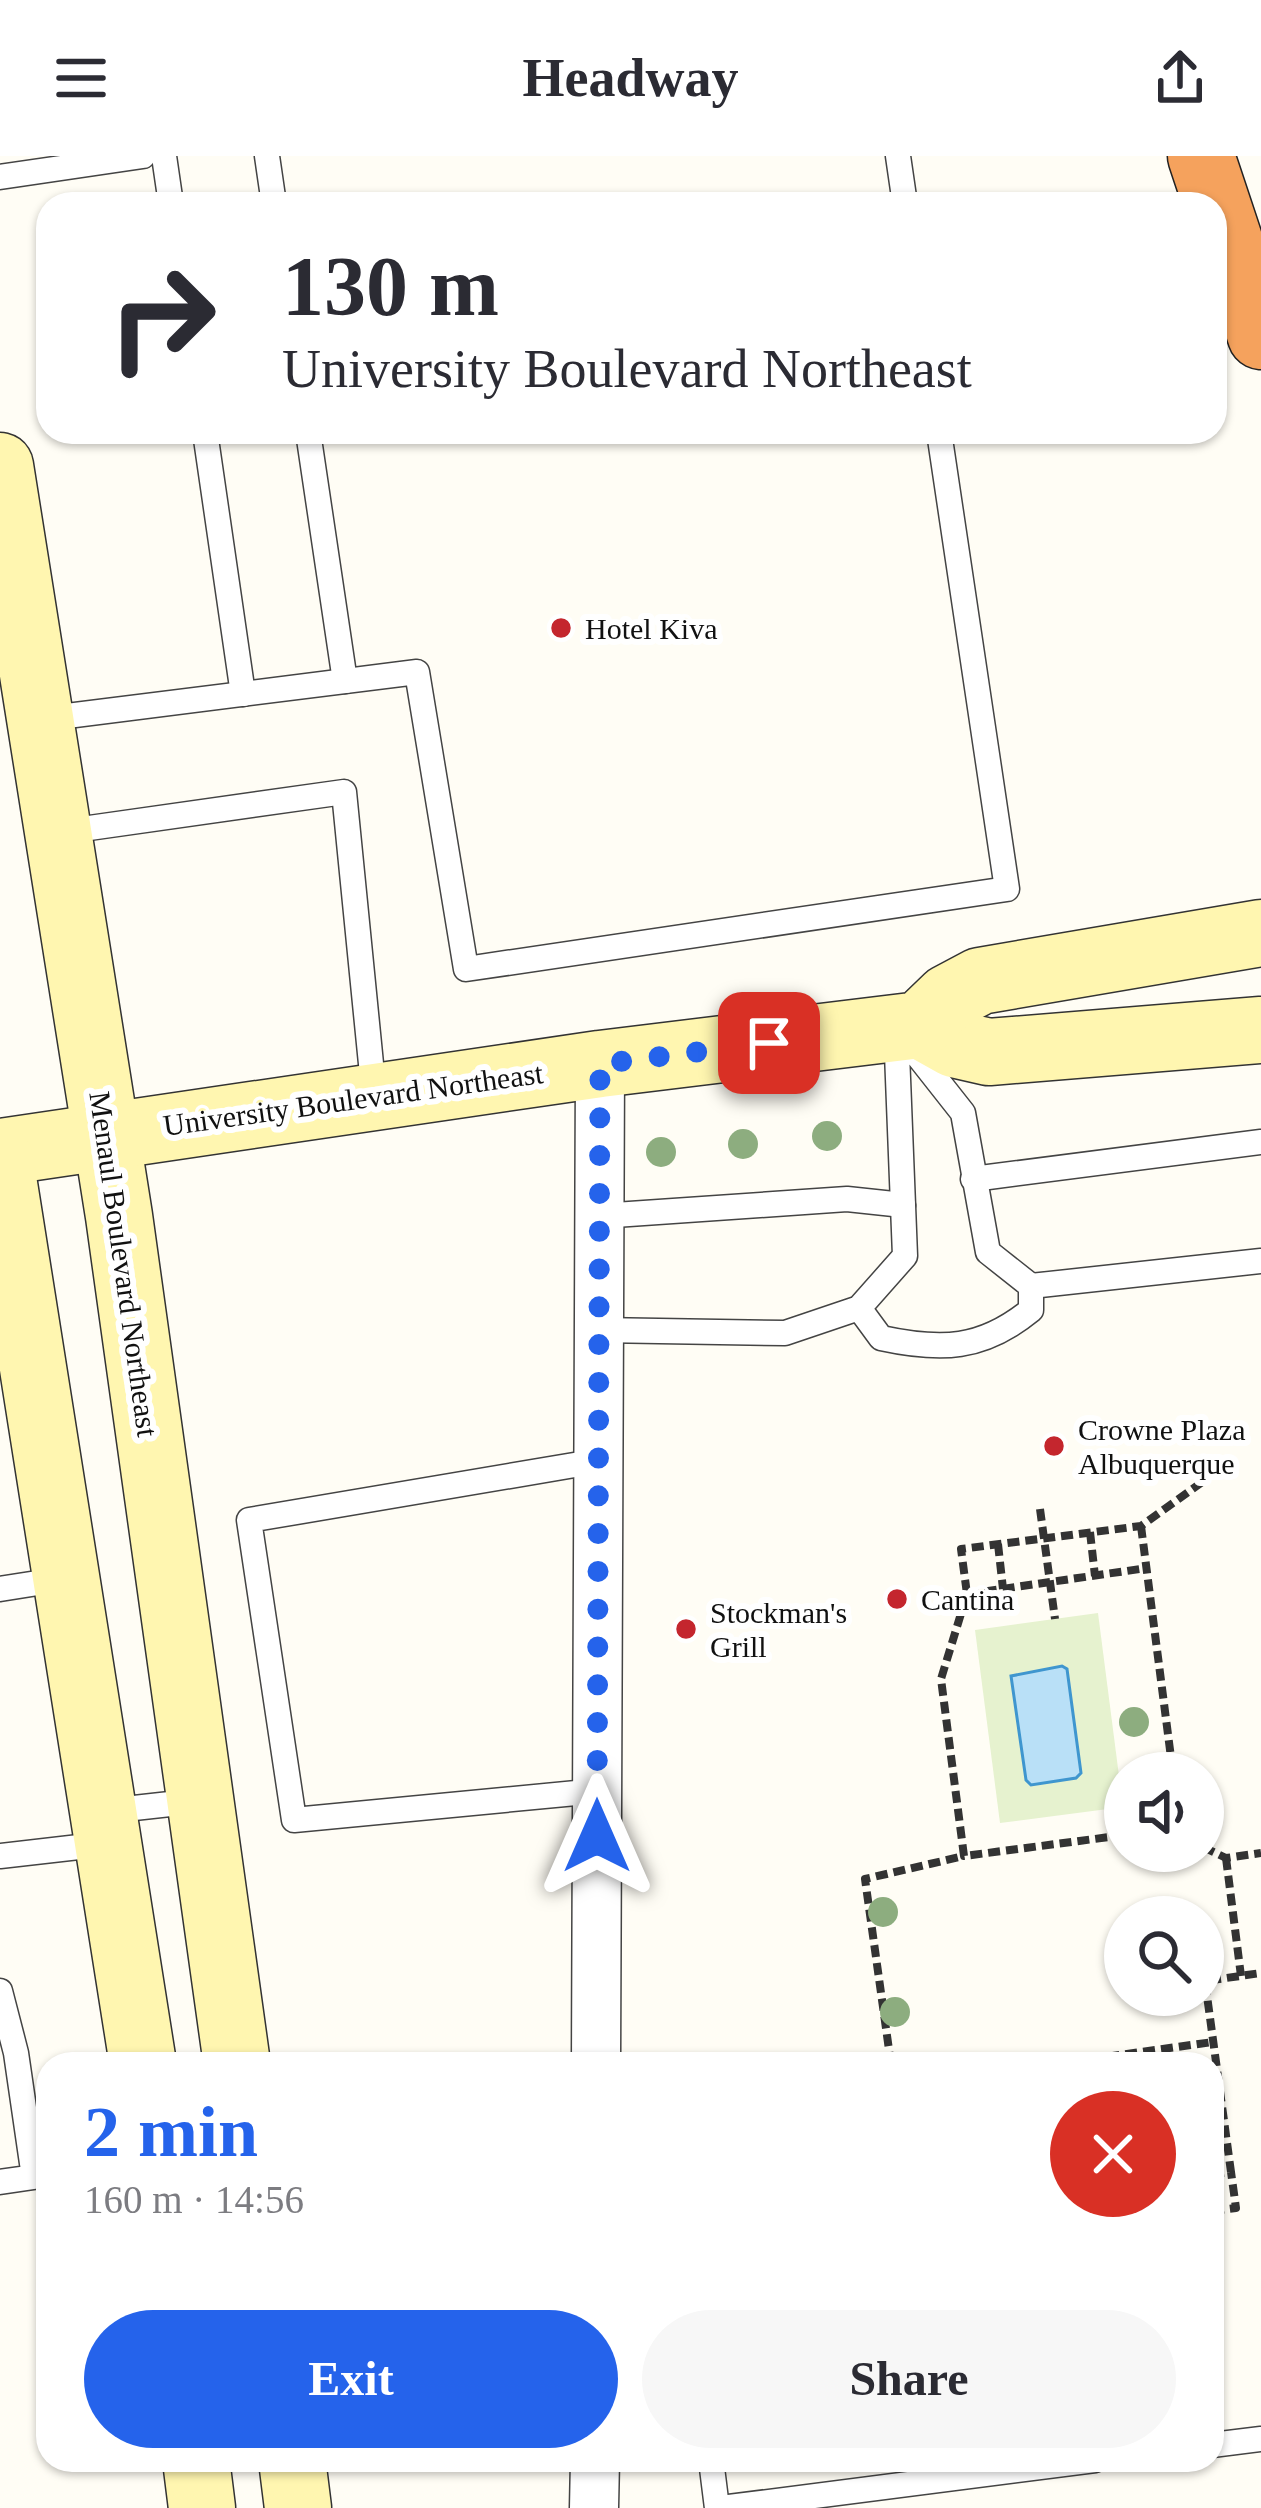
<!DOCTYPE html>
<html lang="en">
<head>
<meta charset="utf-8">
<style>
	body { margin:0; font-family:"Times New Roman",serif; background:#f7f7f7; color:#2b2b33; height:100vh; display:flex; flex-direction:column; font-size:45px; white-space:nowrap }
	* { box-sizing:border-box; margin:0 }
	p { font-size:39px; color:#7c7c81 }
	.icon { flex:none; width:66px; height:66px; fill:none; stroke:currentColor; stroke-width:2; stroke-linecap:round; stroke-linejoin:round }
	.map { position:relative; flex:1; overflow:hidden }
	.sheet { position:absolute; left:36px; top:1896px; width:1188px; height:420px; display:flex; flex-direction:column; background:#fff; border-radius:36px; box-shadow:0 3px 9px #0004 }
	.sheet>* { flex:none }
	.banner { position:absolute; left:36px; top:36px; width:1191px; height:252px; border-radius:36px; box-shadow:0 3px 9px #0004; background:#fff; color:#2b2b33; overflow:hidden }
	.tools { position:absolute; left:1104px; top:1596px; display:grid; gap:24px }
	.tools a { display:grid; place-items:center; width:120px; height:120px; border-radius:50%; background:#fff; box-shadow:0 3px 9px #0004; font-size:60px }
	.pin { position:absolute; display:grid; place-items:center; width:102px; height:102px; color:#fff; margin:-51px; border-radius:24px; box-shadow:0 6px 18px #0006 }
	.me { position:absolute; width:132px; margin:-66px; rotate:0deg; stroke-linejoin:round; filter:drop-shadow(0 0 9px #0008) }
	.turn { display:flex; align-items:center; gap:42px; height:252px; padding:0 48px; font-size:54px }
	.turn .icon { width:156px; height:156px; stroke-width:2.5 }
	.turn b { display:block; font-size:84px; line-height:102px }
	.round { display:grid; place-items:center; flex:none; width:126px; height:126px; border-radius:63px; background:#f7f7f7 }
	.overview { display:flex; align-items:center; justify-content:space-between; height:204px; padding:0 48px }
	h1 { font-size:72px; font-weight:800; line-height:90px; color:#2563eb }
	.cta { display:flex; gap:24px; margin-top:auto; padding:24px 48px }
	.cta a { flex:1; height:138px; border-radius:72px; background:#2563eb; color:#fff; font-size:48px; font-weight:800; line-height:138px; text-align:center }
	.cta a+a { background:#f7f7f7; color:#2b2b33 }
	header { display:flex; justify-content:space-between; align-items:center; height:156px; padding:0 48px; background:#fff; font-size:54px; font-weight:800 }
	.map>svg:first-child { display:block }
</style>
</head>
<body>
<header><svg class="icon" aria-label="menu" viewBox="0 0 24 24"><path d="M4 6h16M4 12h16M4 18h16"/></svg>Headway<svg class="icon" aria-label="share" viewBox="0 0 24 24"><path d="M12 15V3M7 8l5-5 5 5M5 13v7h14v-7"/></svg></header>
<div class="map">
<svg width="1261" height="2352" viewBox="0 0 1261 2352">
	<rect width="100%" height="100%" fill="#fffdf5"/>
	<polygon fill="#e6f2cf" points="1098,1457 1123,1651 1000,1667 975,1474"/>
	<polygon fill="#b9e0f7" stroke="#3f96cf" stroke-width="3" points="1062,1510 1067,1513 1081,1617 1076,1622 1031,1629 1026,1624 1011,1520"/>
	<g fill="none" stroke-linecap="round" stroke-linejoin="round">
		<defs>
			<g id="lane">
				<polyline points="164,0 171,48"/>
				<polyline points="267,0 274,48"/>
				<polyline points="898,0 905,48"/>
				<polyline points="0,21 143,0"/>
				<polyline points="205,276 243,538"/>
				<polyline points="308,276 345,525"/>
				<polyline points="43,563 417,516 466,813 1007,733 939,276"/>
				<polyline points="61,676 344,636 374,938"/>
				<polyline points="973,1023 1261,986"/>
				<polyline points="600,1060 847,1043 903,1049"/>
				<polyline points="1031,1130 1261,1105"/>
				<path d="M599 1174 785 1177 859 1152 905 1100 896 872 963 957 988 1096 1031 1130V1154C982 1194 941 1195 881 1182L859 1152"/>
				<polyline points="0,1433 63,1423"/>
				<polyline points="597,1635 294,1664 249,1364 598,1305"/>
				<polyline points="107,1655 197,1645"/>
				<polyline points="0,1700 105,1688"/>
				<polyline points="0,1835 16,1897 34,2021 0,2026"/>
				<polyline points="1212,2289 1261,2283"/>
				<polyline points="711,2304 717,2352"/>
				<polyline points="721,2352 1095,2304"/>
			</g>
			<g id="street">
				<polyline points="596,1908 600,908"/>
				<polyline points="594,2352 595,2304"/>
			</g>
			<g id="secondary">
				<polyline points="0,310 119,1060 237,1908"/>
				<polyline points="920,869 954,888 989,896 1261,874"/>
				<polyline points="0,996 600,908 920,869 948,842 980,825 1261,777"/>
				<polyline points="0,1003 143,1908"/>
				<polyline points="196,2304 202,2352"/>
				<polyline points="292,2304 298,2352"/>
			</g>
			<polyline id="highway" points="1201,0 1261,180"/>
		</defs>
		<use href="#lane" stroke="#444" stroke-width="27"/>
		<use href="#street" stroke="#444" stroke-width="51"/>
		<use href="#secondary" stroke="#333" stroke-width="69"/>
		<use href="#highway" stroke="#222" stroke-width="69"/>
		<g stroke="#333" stroke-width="8" stroke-dasharray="12 6" stroke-linecap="butt">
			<polyline points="1040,1353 1055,1463"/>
			<polyline points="1141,1370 1173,1617"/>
			<polyline points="1090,1376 1095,1420"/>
			<polyline points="998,1388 1003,1433"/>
			<polyline points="967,1438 1147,1412"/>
			<polyline points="1125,1679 964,1700 941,1523 967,1438 961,1393 1141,1370 1205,1324"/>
			<polyline points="1203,1691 1226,1702 1261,1697"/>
			<polyline points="1226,1702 1241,1820"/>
			<polyline points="891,1908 865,1723 964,1700"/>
			<polyline points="1054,1908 1213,1886"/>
			<polyline points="1212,2018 1231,2016 1205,1825 1261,1817"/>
			<polyline points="1212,2055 1236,2052 1231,2016"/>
			<polyline points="784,2304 785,2305"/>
		</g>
		<use href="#lane" stroke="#fff" stroke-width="24"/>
		<use href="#street" stroke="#fff" stroke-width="48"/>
		<use href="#secondary" stroke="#fff6b0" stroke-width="66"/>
		<use href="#highway" stroke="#f5a25d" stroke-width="66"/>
	</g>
	<g fill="#8dad7f">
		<circle cx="827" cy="980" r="15"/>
		<circle cx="743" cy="988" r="15"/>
		<circle cx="661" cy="996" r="15"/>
		<circle cx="1134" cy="1566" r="15"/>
		<circle cx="883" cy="1756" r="15"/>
		<circle cx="895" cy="1856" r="15"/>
	</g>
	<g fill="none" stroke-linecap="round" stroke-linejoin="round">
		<polyline stroke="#2563eb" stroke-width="21" stroke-dasharray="0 37.8" points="597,1680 600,908 769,887"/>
	</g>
	<g fill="#c4262e" stroke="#fff" stroke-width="4.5">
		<circle cx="561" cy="472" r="12"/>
		<circle cx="1054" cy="1290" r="12"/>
		<circle cx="897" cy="1443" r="12"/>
		<circle cx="686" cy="1473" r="12"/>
	</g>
	<g text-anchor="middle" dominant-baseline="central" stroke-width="12" stroke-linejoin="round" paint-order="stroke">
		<g font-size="30" fill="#111" stroke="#fff" text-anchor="start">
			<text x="585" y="472">Hotel Kiva</text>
			<text x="1078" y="1273">Crowne Plaza<tspan x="1078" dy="34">Albuquerque</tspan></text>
			<text x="921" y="1443">Cantina</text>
			<text x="710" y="1456">Stockman's<tspan x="710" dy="34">Grill</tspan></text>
		</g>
		<g font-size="30" fill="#111" stroke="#fff">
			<text transform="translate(353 943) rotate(-8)">University Boulevard Northeast</text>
			<text transform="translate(124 1108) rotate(82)">Menaul Boulevard Northeast</text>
		</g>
	</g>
</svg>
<div class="tools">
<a><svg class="icon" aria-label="sound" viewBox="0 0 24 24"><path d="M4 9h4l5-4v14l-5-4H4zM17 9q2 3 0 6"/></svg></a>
<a><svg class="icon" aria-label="search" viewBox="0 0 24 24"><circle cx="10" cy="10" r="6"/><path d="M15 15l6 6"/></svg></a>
</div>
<div class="pin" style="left:769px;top:887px;background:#d93025"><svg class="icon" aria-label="arrive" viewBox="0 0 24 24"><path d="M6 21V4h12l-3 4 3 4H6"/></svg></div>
<svg class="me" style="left:597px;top:1680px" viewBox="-20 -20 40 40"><path d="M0-17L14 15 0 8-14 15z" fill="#2563eb" stroke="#fff" stroke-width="4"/></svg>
<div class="banner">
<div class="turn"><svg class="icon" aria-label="right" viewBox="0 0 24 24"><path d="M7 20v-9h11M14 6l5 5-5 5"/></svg><div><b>130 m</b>University Boulevard Northeast</div></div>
</div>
<section class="sheet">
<div class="overview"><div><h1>2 min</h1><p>160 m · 14:56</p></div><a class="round" style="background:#d93025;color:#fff"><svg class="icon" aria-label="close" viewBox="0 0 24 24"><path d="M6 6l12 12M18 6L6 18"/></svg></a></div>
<div class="cta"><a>Exit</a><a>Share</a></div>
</section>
</div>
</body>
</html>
